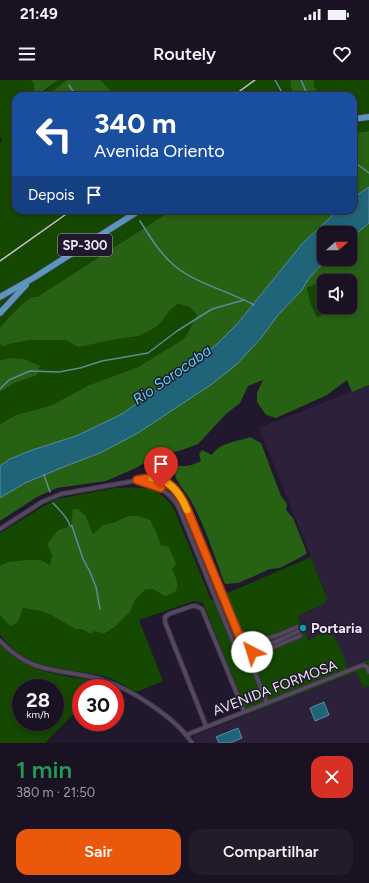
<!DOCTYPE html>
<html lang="pt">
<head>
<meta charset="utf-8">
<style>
	body { margin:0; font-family:Figtree,sans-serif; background:#231b2a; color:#f1f3f6; height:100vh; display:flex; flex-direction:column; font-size:15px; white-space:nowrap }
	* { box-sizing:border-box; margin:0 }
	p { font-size:13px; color:#9f9ea5 }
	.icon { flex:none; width:22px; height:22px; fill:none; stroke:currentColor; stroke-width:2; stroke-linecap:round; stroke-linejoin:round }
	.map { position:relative; height:663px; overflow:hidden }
	.side { display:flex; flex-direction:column; background:#1a1222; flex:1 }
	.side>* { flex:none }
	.top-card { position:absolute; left:12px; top:12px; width:345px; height:122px; border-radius:12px; box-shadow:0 2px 6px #0003,0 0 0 1px #383240; background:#1a4fa0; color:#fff; overflow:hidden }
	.needle { width:26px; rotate:69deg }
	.controls { position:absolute; left:317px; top:146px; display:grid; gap:8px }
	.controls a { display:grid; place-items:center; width:40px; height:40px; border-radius:8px; background:#1a1222; box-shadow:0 2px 6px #0003,0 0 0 1px #383240; font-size:20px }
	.speed { position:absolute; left:12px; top:599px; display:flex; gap:8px; font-size:20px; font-weight:700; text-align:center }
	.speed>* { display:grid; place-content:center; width:52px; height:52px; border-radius:50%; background:#1a1222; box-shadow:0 2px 6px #0003,0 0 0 1px #383240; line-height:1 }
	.speed small { font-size:10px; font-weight:400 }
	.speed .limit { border:6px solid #d22; background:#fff; color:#111 }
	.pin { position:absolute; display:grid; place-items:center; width:34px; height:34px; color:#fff; margin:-41px -17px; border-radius:50% 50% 50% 0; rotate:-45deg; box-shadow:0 0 4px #0007 }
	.pin .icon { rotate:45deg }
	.me { position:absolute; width:44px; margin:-22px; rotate:320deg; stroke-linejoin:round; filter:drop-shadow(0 0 3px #0008) }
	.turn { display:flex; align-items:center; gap:14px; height:84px; padding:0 16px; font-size:18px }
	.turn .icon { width:52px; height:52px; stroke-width:2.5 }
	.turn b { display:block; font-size:28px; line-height:34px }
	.then { display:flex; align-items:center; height:38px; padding:0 16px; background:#0003; gap:8px; font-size:15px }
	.round { display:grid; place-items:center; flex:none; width:42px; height:42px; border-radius:12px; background:#231b2a }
	.overview { display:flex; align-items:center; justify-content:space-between; height:68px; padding:0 16px }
	h1 { font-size:24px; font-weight:600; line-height:30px; color:#1e9e55 }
	.button { display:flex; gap:8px; margin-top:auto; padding:8px 16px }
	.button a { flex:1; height:46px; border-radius:12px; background:#ea580c; color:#fff; font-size:16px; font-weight:600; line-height:46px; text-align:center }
	.button a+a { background:#231b2a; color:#f1f3f6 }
	.status { display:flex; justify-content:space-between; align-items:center; height:28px; padding:0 20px; background:#1a1222; direction:ltr }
	.status svg { height:11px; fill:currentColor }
	header { display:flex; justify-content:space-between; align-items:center; height:52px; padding:0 16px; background:#1a1222; font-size:18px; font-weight:600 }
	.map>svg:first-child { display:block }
</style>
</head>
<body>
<div class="status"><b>21:49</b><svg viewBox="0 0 49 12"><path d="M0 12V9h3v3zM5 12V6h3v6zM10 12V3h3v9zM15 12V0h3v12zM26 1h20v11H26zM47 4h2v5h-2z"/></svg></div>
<header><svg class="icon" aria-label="menu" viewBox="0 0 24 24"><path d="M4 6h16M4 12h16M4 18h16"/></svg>Routely<svg class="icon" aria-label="heart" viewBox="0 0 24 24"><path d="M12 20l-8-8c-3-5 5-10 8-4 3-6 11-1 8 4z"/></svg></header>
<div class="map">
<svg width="369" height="663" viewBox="0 0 369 663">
	<rect width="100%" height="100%" fill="#22182d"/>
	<g fill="#2d203a">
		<polygon points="369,305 369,580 347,588 334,557 325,553 308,560 298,536 315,528 326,514 259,348"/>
		<polygon points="357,592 362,607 368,605 369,607 369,663 195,663 194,660 194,656 196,655"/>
	</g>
	<g fill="#154801" fill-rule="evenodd">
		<polygon points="0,0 31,0 34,4 45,11 59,0 67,0 46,16 16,16 16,130 172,130 37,217 32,217 21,225 0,247 0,64 2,59 0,57"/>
		<polygon points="101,0 369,0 369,51 353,53 353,16 115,16"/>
		<polygon points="316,204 324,208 324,226 320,230 322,235 317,237 310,222 307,209"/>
		<polygon points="178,224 190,227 197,235 185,258 138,287 87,306 52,325 16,335 0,344 0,312 13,304 37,295 10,278 0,280 0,263 2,267 13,263 31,260 66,260 78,266 117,259 139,256 163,240 170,230"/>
		<path d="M116 408C140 407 160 406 174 429L211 520 311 477 327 518 325 523 298 536 308 560C314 558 320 553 326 553 338 553 344 578 347 588L369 580V607L368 606 363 608 356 592 248 634 203 523 194 521 139 540 163 601 136 612C125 606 115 599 103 596 77 589 46 591 23 576 14 571 7 563 0 555V535L10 546 23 528 40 531 51 535 75 549H81L91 554 95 551 105 554 116 546 130 532 135 520 146 509H153L164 516 161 466 157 454 128 436 115 442 103 445 93 454 86 436 71 447 52 475 50 485 8 482 0 486V453L44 426 57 419Z"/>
		<path d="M0 565C23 588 45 592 76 598 85 599 95 600 104 603L99 608H81V626L45 663H0ZM21 608H55V642H21Z"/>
	</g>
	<g fill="#276113" fill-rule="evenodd">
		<polygon points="31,0 59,0 39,14 34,12 34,4"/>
		<polygon points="67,0 101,0 115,16 46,16"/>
		<polygon points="291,0 314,0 314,5 318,16 294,16 290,5"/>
		<polygon points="369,51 369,107 353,118 353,53"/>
		<polygon points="172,130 338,130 302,164 238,243 217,264 178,295 122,334 76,356 32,370 10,379 0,386 0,344 16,335 52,325 87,306 138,287 185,258 197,235 190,227 178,224 170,230 163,240 156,247 139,256 117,259 78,267 66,260 31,260 13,263 2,267 0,263 0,247 21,225 32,217 37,217"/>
		<path d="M369 143V305L352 312 347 300 327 315 276 338 266 335 257 322V313L263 300 248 306 240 323 226 334 198 364 182 370 162 375 149 380 136 388 106 401 57 408 37 417 0 441V418L25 403 66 386 100 373 138 353 212 304 261 258 278 235 302 210 309 198 327 179H350V159ZM324 201H350V227L324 226 320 230 322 235 317 237 310 222 307 208 316 204 324 208Z"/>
		<polygon points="10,278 24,279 40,286 37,295 13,304 0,312 0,280"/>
		<path d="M250 357 261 363 281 416 287 424 286 430 293 438 307 473 301 477 280 488 270 489 238 503 225 504C214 476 205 445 190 419 185 410 173 400 175 390L172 387 175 385C184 387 192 386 201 381L199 374 202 370 212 375C220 362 237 362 250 357Z"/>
		<path d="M73 429H78L86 436 93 454 103 445 115 442 128 436H138L150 440 157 454 161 465 169 467 176 484 172 489C178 502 183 513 164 516L153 509H146L135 520 130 532 116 546 104 554 95 551 91 554 81 549H75L51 535 40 531 23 528 18 542 10 546 0 535V486L8 482 27 480H41L50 485 52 475 47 464 58 450 71 446Z"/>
	</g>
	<g fill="#206479" stroke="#5d8b9e">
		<polygon points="369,107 369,143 350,159 350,153 324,153 324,179 327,179 309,198 302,210 278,235 261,258 237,284 212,304 138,353 100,373 66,386 25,403 0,418 0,386 10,379 32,370 76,356 122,334 178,295 217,264 238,243 302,164 338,130 353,130 353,118"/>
		<polygon points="324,622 329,635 315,641 310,628"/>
		<polygon points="238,648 242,658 230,663 219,663 216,657"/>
	</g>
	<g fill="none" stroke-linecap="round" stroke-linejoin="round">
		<g stroke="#5d8b9e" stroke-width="1.5">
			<polyline points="275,0 284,16"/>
			<polyline points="301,0 308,16"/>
			<polyline points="69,5 76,16"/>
			<polyline points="353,81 369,93"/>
			<path d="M140 141C150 157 161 175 176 187 199 205 229 211 254 225"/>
			<polyline points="0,309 9,300 30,291 59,292 80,288 102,281 148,273 177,251 212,229 244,220"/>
			<polyline points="44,395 50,412"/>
			<path d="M53 423C59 430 68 437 70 446H72L83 479 90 492 96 507 100 529"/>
		</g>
		<polyline stroke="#40374b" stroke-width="3.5" stroke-dasharray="3.5 2" stroke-linecap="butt" points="300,556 305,553"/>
		<defs>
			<g id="street">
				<path d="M138 401C156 405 169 411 178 426L238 574 244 579 249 578"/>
				<path d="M0 449 42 422 61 414 151 398C167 399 177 410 184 422L242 561C258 575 282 558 299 551"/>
				<path d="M236 547C257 568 274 557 297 547"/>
				<path d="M0 561C24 586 43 589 76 594 85 596 95 597 103 600 131 609 176 638 192 663"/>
				<polyline points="249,565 252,570 251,575 250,577"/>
				<polyline points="238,571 241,565 246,564 254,558"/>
				<polyline points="250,577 300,556"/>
				<polyline points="249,578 267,623"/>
				<polyline points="206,646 165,542 165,537 169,534 192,526 196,526 202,529 244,631"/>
				<polyline points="186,655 363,585 367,587 369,592"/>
			</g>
			<g id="primary">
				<polyline points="353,39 369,37"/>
				<polyline points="0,217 35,197 140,130"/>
				<polyline points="0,233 26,205"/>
			</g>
		</defs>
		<use href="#street" stroke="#3d3545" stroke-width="5.5"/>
		<use href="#primary" stroke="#3d3545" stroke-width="8"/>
		<use href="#street" stroke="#544860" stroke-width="3.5"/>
		<use href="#primary" stroke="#5b97bb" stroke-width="6"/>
		<g stroke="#cbc5d4" stroke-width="1.5">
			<polyline points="233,16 255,0"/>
			<polyline points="0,181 72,130"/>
		</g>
	</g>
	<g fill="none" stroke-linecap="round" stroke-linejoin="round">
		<defs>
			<path id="route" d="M161 408 137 400C143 399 150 397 156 398 171 401 181 416 187 429L240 558 244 563 251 567 252 572"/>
		</defs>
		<use href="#route" stroke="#983908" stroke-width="10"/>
		<use href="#route" stroke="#ea580c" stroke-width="7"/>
		<path stroke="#f59e0b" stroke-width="7" d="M152 398C170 399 181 415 187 430"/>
	</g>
	<circle fill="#0f9aa8" stroke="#22182d" stroke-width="1.5" cx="303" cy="548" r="4"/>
	<g text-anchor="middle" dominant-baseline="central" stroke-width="3" stroke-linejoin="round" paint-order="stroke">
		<rect fill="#22182d" stroke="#afa8b8" stroke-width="1" x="58" y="154" width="54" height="22" rx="3"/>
		<g font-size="13" font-weight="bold" fill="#ebe5f3">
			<text x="85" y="165">SP-300</text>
		</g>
		<g font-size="14" font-weight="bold" fill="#ebe5f3" stroke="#22182d" text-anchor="start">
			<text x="311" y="548">Portaria</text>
		</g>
		<g font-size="14" fill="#ebe5f3" stroke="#22182d">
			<text transform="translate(275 608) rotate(-21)">AVENIDA FORMOSA</text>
		</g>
		<g font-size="15" font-style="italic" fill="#57d4fc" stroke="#22182d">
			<text transform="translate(172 295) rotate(-35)">Rio Sorocaba</text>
		</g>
	</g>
</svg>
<div class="controls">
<a><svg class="needle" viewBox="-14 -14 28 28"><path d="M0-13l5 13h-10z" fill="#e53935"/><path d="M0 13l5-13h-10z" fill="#9f9ea5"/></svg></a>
<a><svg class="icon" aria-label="sound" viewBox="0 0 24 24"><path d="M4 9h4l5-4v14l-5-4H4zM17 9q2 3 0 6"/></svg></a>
</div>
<div class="speed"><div>28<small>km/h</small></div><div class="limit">30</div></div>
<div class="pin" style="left:161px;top:408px;background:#d93025"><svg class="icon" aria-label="arrive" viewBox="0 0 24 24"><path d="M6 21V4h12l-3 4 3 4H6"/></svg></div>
<svg class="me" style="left:252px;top:572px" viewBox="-20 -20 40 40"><circle r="19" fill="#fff"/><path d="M0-13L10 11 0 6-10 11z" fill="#ea580c"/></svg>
<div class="top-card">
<div class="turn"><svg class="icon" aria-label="left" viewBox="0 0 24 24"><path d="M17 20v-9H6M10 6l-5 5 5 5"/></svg><div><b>340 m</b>Avenida Oriento</div></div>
<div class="then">Depois<svg class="icon" aria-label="arrive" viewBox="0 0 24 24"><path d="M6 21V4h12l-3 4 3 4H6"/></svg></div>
</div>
</div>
<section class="side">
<div class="overview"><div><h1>1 min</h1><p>380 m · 21:50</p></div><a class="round" style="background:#d93025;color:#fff"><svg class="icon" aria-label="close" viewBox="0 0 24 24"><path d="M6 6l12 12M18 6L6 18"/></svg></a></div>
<div class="button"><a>Sair</a><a>Compartilhar</a></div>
</section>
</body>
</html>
